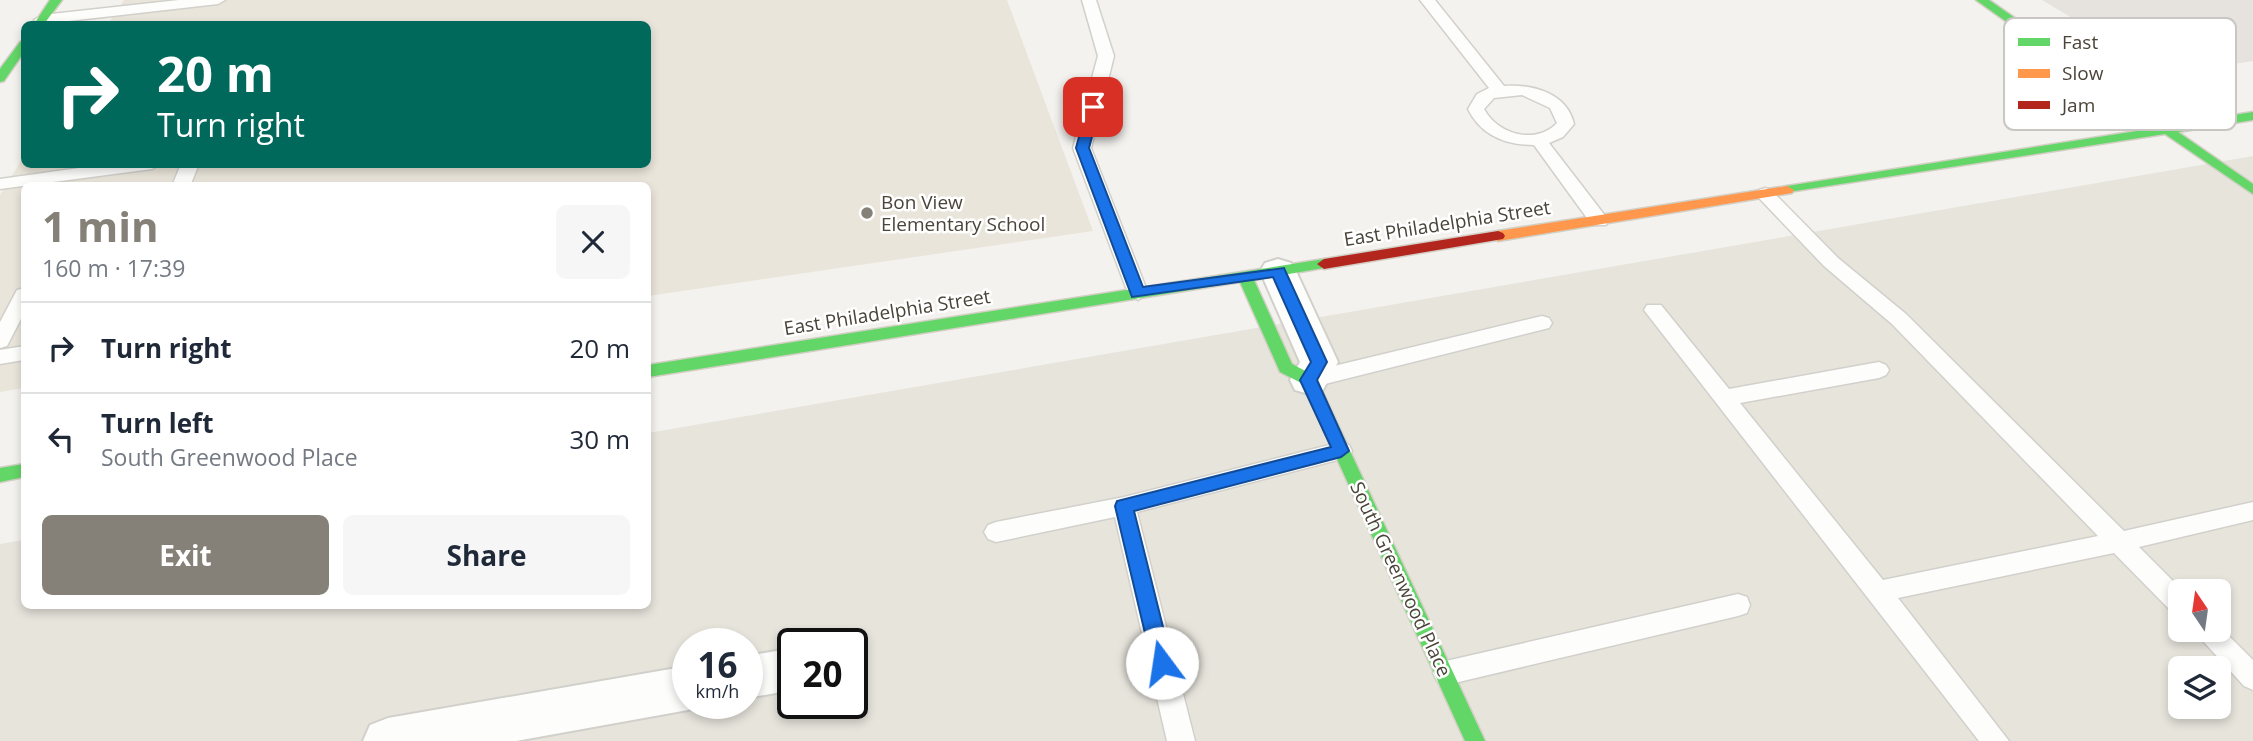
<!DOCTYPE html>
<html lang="en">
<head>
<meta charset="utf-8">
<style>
	body { margin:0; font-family:"Open Sans",sans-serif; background:#f6f6f7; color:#1f2937; height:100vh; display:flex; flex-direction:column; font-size:26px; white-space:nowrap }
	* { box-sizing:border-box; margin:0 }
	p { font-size:23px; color:#747a83 }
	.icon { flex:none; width:38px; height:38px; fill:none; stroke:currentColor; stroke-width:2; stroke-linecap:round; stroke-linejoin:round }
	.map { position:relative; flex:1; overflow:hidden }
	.side { position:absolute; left:21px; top:182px; width:630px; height:427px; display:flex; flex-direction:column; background:#fff; border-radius:10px; box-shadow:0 4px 10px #0003 }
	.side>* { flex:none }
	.top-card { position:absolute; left:21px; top:21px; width:630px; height:147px; border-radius:10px; box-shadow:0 4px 10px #0003; background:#00695c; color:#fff; overflow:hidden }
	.needle { width:46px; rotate:347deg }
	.buttons { position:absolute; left:2168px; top:579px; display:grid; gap:14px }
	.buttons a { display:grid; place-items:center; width:63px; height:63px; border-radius:10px; background:#fff; box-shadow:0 4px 10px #0003; font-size:35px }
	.speed { position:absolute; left:672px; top:628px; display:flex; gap:14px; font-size:35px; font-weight:700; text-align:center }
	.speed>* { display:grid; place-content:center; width:91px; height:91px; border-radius:50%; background:#fff; box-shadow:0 4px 10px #0003; line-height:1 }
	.speed small { font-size:18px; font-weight:400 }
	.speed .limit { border:4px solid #111; border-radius:10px; background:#fff; color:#111 }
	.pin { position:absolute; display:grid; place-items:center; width:60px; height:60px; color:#fff; margin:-30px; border-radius:14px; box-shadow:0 4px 10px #0006 }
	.me { position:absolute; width:77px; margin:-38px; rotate:346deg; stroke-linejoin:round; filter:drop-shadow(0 0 5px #0008) }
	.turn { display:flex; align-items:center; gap:24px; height:147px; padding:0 21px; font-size:32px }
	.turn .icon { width:91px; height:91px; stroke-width:2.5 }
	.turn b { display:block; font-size:49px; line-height:60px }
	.round { display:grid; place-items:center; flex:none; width:74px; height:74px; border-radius:10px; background:#f6f6f7 }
	.headline { display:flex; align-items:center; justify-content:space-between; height:119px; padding:0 21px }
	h1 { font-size:42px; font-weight:700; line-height:52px; color:#868178 }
	.button { display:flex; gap:14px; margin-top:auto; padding:14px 21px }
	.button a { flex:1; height:80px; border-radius:10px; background:#868178; color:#fff; font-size:28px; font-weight:700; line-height:80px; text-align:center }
	.button a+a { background:#f6f6f7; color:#1f2937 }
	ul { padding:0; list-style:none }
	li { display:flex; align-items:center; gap:21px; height:91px; padding:0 21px; border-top:2px solid #e0e1e3 }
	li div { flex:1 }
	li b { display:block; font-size:26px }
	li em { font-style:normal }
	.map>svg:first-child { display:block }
</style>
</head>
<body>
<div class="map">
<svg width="2253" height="741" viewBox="0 0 2253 741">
	<rect width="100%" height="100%" fill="#f4f2ee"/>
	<path fill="#e7e4dc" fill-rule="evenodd" d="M2253 156V741H0V544L24 540V606H648V433ZM2180 592H2219V630H2180ZM688 644H747V704H688ZM793 644H852V704H793ZM2180 668H2219V707H2180Z"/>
	<polygon fill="#e6e2de" points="2042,0 2253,0 2253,61 2188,71 2121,47"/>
	<polygon fill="#eae5da" points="124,0 1007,0 1093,231 648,296 648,186 24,186 24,388 0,392 0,195 24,156 24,164 648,164 648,24 108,24"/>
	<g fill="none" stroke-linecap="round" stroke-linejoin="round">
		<defs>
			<g id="lane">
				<polygon points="179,0 225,0 218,4 42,24 34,20 42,15"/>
				<polygon points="1082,0 1096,0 1114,56 1091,148 1148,293 1138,300 1128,293 1073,148 1098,56"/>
				<path d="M1420 0H1435L1504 86C1533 84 1567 93 1574 124L1563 137 1549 143 1606 217 1608 221 1606 225H1592L1534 145C1505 145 1481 135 1468 109L1477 94 1489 88ZM1522 95 1550 108 1557 123C1536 145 1498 135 1484 109L1494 98Z"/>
				<polygon points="108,164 160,164 152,169 0,189 0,179"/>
				<polygon points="181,164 199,164 190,186 172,186"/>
				<polygon points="1765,188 1771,190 1838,258 1906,314 2124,531 2253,502 2253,520 2139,547 2184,592 2180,592 2180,615 2171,611 2114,553 1898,598 2009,741 1979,741 1644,310 1647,305 1661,305 1729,389 1879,362 1886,365 1889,370 1886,375 1879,378 1740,403 1883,580 2098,536 1892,324 1824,266 1759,198 1756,194 1759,190"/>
				<polygon points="24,288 24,313 7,346 0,348 0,322 17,290"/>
				<polygon points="1542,316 1549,318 1552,323 1549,328 1309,388 1302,385 1298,380 1302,375 1309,372"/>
				<polygon points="24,346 24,360 0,364 0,350"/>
				<polygon points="1341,442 1349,445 1352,451 1349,457 1137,512 1195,741 1167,741 1115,517 996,542 988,539 984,532 988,525 996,522 1124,497"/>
				<polygon points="1738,594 1747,597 1750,605 1747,613 1738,616 1446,685 1437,681 1433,673 1437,665 1446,661"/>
				<polygon points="2219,626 2253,660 2253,690 2244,686 2193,630 2219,630"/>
			</g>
			<g id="street">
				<polygon points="1278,259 1291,263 1296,271 1338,362 1323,390 1309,394 1295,390 1290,380 1300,362 1260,271 1265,263"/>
				<polygon points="793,648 793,690 747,698 747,656"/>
				<polygon points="688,666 688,704 705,704 688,710 516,741 363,741 370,725 388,718"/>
			</g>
			<g id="fast">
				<polygon points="50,0 62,0 44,24 34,24"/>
				<polygon points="1976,0 1989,0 2169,125 2253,112 2253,120 2178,132 2253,184 2253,194 2165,134 1782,193 1780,190 1787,186 2156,128"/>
				<polygon points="24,40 24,52 4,81 0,82 0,69 20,42"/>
				<polygon points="1324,259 1331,264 1329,267 1254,280 1292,364 1315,376 1317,380 1485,741 1465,741 1303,384 1280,372 1240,282 648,377 648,365"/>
				<polygon points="24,464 24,477 0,482 0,468"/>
			</g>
			<polygon id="slow" points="1787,186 1794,190 1792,193 1498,241 1491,236 1498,231"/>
			<polygon id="jam" points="1498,231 1503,233 1505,236 1503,239 1324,269 1317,264 1324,259"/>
		</defs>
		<use href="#lane" stroke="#d2d0cb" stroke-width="3"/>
		<use href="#street" stroke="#d2d0cb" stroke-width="4"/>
		<use href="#fast" stroke="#d3cfc5" stroke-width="3"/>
		<use href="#slow" stroke="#d3cfc5" stroke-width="3"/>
		<use href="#jam" stroke="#d3cfc5" stroke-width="3"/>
		<use href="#lane" fill="#fdfdfc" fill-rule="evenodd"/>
		<use href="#street" fill="#fdfdfc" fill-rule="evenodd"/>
		<use href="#fast" fill="#63d668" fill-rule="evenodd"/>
		<use href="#slow" fill="#ff974d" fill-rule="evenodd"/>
		<use href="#jam" fill="#b3261e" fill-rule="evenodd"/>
	</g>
	<polygon fill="#1a73e8" stroke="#114b97" stroke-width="2" points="1093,103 1100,107 1089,148 1143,287 1284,268 1327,362 1317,380 1349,451 1341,457 1134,511 1172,663 1169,669 1162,671 1155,669 1152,663 1115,506 1117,501 1331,447 1300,380 1311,362 1273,277 1132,297 1076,148 1087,107"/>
	<circle fill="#868178" stroke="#fff" stroke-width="2.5" cx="867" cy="213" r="7"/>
	<g text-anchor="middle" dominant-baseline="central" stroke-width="5" stroke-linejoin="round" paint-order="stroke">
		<g font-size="19" fill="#4b4439" stroke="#fff" text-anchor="start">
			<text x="881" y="202">Bon View<tspan x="881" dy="22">Elementary School</tspan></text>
		</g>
		<g font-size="19" fill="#4b4439" stroke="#fff">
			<text transform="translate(1447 223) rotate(-9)">East Philadelphia Street</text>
			<text transform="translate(887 312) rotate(-9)">East Philadelphia Street</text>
			<text transform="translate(1401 579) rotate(65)">South Greenwood Place</text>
		</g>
	</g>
	<rect x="2004" y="18" width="232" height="112" rx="10" fill="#fff" stroke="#c9c7c4" stroke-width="2"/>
	<rect x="2018" y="38" width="32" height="8" fill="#63d668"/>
	<rect x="2018" y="69" width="32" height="9" fill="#ff974d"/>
	<rect x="2018" y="101" width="32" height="8" fill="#b3261e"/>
	<g font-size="19" fill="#4b4439">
		<text x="2062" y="49">Fast</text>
		<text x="2062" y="80">Slow</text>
		<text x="2062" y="112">Jam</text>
	</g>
</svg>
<div class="buttons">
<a><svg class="needle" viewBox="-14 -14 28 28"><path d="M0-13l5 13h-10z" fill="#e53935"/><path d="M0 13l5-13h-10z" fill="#747a83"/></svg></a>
<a><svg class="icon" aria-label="layers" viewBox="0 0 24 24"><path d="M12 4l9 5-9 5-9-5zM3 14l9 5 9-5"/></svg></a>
</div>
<div class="speed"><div>16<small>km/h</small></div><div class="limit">20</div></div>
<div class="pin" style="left:1093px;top:107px;background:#d93025"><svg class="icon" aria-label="arrive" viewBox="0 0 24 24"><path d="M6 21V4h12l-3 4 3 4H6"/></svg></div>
<svg class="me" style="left:1162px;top:663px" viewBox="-20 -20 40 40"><circle r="19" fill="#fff"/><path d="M0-13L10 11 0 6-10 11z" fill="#1a73e8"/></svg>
<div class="top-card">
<div class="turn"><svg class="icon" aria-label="right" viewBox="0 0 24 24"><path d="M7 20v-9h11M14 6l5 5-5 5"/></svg><div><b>20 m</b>Turn right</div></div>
</div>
<section class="side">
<div class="headline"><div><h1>1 min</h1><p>160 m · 17:39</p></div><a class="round"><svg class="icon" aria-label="close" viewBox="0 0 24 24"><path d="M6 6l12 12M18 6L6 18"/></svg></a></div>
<ul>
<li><svg class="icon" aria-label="right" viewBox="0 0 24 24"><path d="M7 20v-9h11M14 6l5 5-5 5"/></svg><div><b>Turn right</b></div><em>20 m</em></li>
<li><svg class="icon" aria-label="left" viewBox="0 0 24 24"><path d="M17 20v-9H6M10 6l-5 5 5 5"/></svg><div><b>Turn left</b><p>South Greenwood Place</p></div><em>30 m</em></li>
</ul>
<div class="button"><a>Exit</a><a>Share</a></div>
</section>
</div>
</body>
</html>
